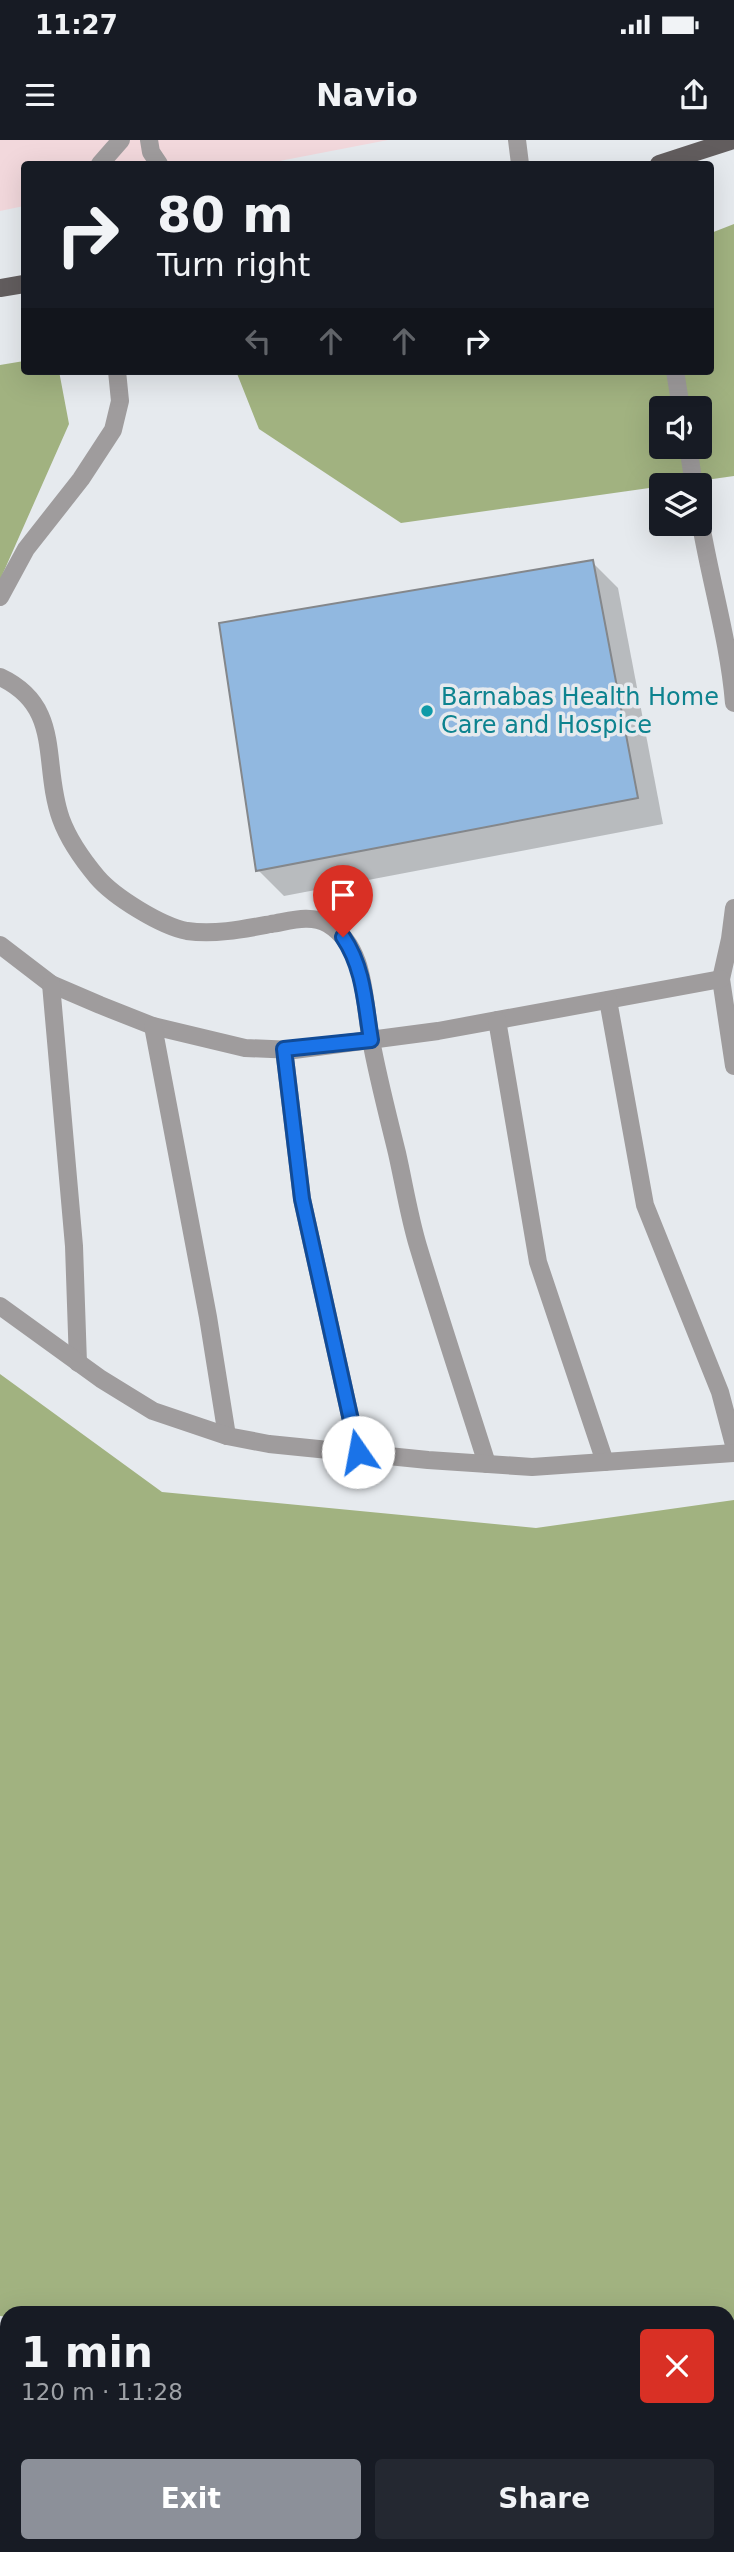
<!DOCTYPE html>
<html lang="en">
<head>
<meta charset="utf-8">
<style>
	body { margin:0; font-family:"DejaVu Sans",sans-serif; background:#242831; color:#f1f3f6; height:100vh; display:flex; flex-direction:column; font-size:26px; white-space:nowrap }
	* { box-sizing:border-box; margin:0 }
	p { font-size:23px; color:#9ea1a6 }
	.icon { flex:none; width:38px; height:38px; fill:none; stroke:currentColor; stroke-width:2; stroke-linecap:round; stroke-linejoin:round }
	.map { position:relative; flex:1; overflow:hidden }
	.panel { position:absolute; left:0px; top:2166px; width:735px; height:247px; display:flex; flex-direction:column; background:#171b24; border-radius:21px 21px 0 0; box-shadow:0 7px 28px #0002 }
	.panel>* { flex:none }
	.guide { position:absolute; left:21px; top:21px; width:693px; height:214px; border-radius:7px; box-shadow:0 7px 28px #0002; background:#171b24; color:#f1f3f6; overflow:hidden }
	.tools { position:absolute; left:649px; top:256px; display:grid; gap:14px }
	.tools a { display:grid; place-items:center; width:63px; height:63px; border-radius:7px; background:#171b24; box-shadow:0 7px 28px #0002; font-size:35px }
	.pin { position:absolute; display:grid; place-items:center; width:60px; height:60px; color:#fff; margin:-72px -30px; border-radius:50% 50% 50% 0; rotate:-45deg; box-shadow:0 0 7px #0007 }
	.pin .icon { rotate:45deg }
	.me { position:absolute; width:77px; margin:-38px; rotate:348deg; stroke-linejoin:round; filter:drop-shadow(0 0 5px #0008) }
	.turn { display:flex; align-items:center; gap:24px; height:147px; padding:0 21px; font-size:32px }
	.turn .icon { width:91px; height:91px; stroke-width:2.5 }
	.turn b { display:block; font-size:49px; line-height:60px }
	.lanes { display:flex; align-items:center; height:66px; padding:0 21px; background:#0003; justify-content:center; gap:35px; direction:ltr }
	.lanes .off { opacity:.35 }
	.round { display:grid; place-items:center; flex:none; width:74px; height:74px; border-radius:7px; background:#242831 }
	.head { display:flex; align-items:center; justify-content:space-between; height:119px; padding:0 21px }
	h1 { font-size:42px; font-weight:700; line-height:52px }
	.primary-button { display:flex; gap:14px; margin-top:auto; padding:14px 21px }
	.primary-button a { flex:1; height:80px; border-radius:7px; background:#8c9099; color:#fff; font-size:28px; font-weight:700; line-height:80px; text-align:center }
	.primary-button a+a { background:#242831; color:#f1f3f6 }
	.status { display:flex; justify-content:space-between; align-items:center; height:49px; padding:0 35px; background:#171b24; direction:ltr }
	.status svg { height:19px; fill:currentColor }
	header { display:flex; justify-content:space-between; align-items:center; height:91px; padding:0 21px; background:#171b24; font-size:32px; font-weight:700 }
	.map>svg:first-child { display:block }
</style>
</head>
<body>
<div class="status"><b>11:27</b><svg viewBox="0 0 49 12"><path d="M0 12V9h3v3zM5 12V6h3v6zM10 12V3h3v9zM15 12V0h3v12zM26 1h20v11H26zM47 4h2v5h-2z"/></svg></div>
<header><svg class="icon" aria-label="menu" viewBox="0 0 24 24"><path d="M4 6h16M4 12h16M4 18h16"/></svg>Navio<svg class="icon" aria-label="share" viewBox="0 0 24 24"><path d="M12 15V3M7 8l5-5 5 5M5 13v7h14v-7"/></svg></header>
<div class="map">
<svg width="734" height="2412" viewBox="0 0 734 2412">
	<rect width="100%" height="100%" fill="#e6eaee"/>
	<polygon fill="#f2d8dc" points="0,0 388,0 264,24 24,24 24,66 0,71"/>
	<g fill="#a1b280" fill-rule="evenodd">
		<path d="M734 84V336L401 383 259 289 236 231H710L711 93ZM662 268H700V306H662Z"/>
		<polygon points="24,221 24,231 59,231 69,284 0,440 0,225"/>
		<polygon points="0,1234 162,1352 536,1388 734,1360 734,2360 728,2358 728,2174 7,2174 7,2177 0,2176"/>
	</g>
	<g fill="#0003">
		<polygon points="592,422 618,448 663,684 284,756 258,730"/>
		<rect x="0" y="2194" width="7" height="140"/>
		<polygon points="491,2406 612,2406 610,2412 507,2412"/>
	</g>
	<g fill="#91b8e0" stroke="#84878b" stroke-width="2">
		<polygon points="593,420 638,658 256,731 219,483"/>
		<rect x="0" y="2192" width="7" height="130"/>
		<polygon points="510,2406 596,2406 594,2412 527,2412"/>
	</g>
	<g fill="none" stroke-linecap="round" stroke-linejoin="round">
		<g stroke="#9f9c9d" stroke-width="18">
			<polyline points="149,0 151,12 159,24"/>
			<polyline points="517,0 520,24"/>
			<polyline points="100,24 121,0"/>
			<polyline points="675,231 681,268"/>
			<polyline points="688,306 694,345"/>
			<path d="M700 379C710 440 729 501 734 563"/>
			<polyline points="0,457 26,409 81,339 113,290 120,261 117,231"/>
			<path d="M0 537C64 567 41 623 61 679 69 701 82 719 97 737 114 757 161 786 187 791 215 795 244 789 271 784 290 781 311 774 328 784 367 808 363 861 371 900 378 938 388 976 397 1013 404 1044 409 1076 418 1106 440 1179 464 1251 487 1324"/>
			<polyline points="734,768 730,799 721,839 734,926"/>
			<polyline points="0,805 51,844 100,865 153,886 245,908 294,910 438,891 721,839"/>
			<polyline points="51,844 74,1106 78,1223"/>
			<polyline points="608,860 645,1065 720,1252 734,1305"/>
			<polyline points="497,880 538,1122 605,1322"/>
			<polyline points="153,886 208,1177 227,1296"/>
			<polyline points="284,909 302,1059 358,1312"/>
			<polyline points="0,1166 101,1239 153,1271 227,1296 269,1304 428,1320 532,1327 734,1313"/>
		</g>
		<g stroke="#9f9c9d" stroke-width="18">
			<polyline points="0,2357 7,2357"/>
			<polyline points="428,2406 448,2412"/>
		</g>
		<g stroke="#625d5e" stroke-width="18">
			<polyline points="659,24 733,0"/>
			<polyline points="0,148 24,144"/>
		</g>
	</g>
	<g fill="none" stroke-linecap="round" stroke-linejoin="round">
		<defs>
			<path id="route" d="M343 797C364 828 365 864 371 900L284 909 302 1059 358 1312"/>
		</defs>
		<use href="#route" stroke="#114b97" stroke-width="18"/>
		<use href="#route" stroke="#1a73e8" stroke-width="12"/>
	</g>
	<circle fill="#0f9aa8" stroke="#e6eaee" stroke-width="2.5" cx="427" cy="571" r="7"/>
	<g text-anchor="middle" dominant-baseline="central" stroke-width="7" stroke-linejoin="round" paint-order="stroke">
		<g font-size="24" fill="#0d838f" stroke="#e6eaee" text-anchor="start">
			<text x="441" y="557">Barnabas Health Home<tspan x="441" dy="28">Care and Hospice</tspan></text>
		</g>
	</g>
</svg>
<div class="tools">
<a><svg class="icon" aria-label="sound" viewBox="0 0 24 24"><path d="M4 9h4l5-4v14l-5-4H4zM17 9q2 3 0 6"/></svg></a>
<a><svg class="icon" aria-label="layers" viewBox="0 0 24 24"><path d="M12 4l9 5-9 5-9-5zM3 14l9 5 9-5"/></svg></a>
</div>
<div class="pin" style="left:343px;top:797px;background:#d93025"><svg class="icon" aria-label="arrive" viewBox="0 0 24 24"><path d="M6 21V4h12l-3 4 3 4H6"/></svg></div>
<svg class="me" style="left:358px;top:1312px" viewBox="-20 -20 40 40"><circle r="19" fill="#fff"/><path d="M0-13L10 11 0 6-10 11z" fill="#1a73e8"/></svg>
<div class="guide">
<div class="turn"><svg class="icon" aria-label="right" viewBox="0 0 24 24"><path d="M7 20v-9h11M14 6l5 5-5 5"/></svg><div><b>80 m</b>Turn right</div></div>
<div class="lanes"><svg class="icon off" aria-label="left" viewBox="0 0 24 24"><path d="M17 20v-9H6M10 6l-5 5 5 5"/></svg><svg class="icon off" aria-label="ahead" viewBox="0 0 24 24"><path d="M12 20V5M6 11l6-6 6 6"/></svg><svg class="icon off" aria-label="ahead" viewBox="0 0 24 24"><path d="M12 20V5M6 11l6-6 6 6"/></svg><svg class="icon" aria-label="right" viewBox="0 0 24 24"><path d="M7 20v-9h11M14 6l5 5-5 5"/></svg></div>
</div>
<section class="panel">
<div class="head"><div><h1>1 min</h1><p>120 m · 11:28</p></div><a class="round" style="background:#d93025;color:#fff"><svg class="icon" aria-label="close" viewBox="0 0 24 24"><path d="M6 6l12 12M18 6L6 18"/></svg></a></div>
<div class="primary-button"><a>Exit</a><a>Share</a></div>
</section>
</div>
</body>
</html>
